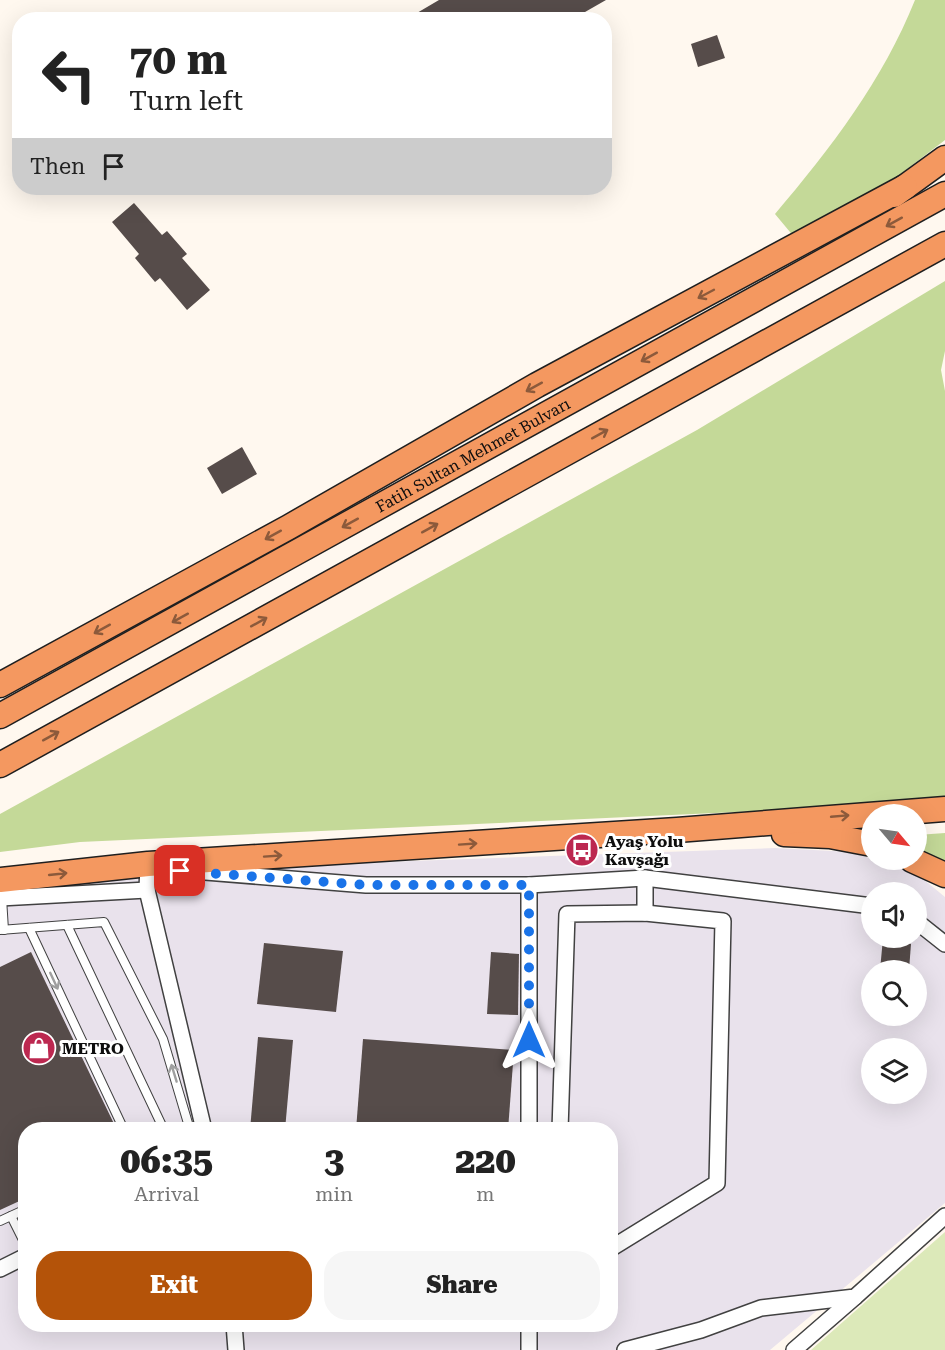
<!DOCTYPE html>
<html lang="en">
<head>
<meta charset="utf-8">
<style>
	body { margin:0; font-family:"Roboto Serif",serif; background:#f6f6f6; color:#222; height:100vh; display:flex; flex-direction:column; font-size:22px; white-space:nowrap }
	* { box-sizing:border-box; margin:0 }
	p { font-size:20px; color:#767676 }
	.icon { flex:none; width:33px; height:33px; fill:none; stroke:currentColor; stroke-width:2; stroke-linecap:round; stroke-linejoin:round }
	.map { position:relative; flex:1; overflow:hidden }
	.sheet { position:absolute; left:18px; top:1122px; width:600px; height:210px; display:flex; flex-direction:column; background:#fff; border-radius:24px; box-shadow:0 6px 24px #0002 }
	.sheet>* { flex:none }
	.guide { position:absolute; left:12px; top:12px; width:600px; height:183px; border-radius:24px; box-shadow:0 6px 24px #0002; background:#fff; color:#222; overflow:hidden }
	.needle { width:39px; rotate:119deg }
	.buttons { position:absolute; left:861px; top:804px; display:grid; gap:12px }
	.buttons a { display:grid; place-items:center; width:66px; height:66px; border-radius:50%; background:#fff; box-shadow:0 6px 24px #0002; font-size:30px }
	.pin { position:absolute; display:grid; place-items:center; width:51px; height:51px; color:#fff; margin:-26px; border-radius:12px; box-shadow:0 3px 9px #0006 }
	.me { position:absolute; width:66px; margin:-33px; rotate:0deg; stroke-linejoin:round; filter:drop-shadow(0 0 4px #0008) }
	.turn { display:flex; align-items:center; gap:21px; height:126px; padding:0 18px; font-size:27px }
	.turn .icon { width:78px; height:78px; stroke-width:2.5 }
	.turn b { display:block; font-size:42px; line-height:51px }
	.then { display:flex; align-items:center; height:57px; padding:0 18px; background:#0003; gap:12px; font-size:22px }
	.eta { display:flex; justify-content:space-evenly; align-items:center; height:102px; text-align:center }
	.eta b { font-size:36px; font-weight:800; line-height:42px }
	.cta { display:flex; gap:12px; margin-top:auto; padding:12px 18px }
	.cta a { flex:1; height:69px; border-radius:24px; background:#b45309; color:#fff; font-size:24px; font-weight:800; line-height:69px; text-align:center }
	.cta a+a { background:#f6f6f6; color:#222 }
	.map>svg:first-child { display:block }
</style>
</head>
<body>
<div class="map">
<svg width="945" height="1350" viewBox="0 0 945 1350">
	<rect width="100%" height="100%" fill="#fff8ef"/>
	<path fill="#e9e2ec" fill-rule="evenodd" d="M775 848 852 852 917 874 945 897V1203L770 1350H0V889L270 866ZM872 892H916V938H872ZM872 970H916V1016H872ZM872 1048H916V1094H872ZM26 1130H610V1324H26Z"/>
	<polygon fill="#dce9b9" points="945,1232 945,1350 811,1350"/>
	<g fill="#c4d998">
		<path d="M915 0H945V140L894 179 795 238 775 214C831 148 883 80 915 0Z"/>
		<polygon points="945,281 945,351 941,370 945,391 945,799 827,808 80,842 0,852 0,814 697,430"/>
		<polygon points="945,833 945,866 917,850 917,835"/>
	</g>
	<g fill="#564c4a">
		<polygon points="439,0 606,0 585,12 589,20 503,20 500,15 492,20 405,20"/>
		<polygon points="717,35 725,58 698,67 691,44"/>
		<polygon points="134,203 162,235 167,231 187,254 182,258 210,290 187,310 160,278 155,282 135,258 139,254 112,222"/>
		<polygon points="242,447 257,474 222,494 207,468"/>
		<polygon points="883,938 896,938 911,944 909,970 880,970"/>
		<polygon points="264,943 343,951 336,1012 257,1004"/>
		<polygon points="31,952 117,1130 26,1130 26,1198 0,1210 0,967"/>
		<polygon points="491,952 519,954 518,1015 487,1014"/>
		<polygon points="258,1037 293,1040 285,1130 250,1130"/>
		<polygon points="363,1039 514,1050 508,1130 356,1130"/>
	</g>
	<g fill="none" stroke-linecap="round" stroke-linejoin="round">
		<defs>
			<g id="service">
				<polyline points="2,898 4,930"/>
				<polyline points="67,925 164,1130"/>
				<polyline points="29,928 124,1130"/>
				<polyline points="0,930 104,922 163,1039 190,1130"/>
				<polyline points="11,1216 26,1246"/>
				<polyline points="0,1221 26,1209"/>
			</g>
			<g id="minor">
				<polyline points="148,864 147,890 204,1130"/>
				<polyline points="193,871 366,885 529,885 645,878 872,906"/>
				<polyline points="0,898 147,890"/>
				<polyline points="645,913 645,878"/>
				<polyline points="916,921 945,944"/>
				<polyline points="529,1130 529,885"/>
				<polyline points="560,1130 567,914 645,913 723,921 717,1183 610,1249"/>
				<polyline points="0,1269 26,1256"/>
				<polyline points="234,1324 236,1350"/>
				<polyline points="529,1350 529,1324"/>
				<polyline points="625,1350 701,1330 761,1308 855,1297 945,1216"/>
				<polyline points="794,1350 855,1297"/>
			</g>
			<g id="trunk">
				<polyline points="894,195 945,158"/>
				<polyline points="0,685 289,527 537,385 905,187"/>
				<path id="s1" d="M0 716 945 194"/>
				<polyline points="0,765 945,244"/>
				<polyline points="784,834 830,836 872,844"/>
				<polyline points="912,860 945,875"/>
				<polyline points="0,880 148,864 677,830 945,809"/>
			</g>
		</defs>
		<use href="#service" stroke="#414141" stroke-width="10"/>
		<use href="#minor" stroke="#414141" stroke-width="18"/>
		<use href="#trunk" stroke="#1f1f1f" stroke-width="27"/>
		<use href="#service" stroke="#fff" stroke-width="8"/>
		<use href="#minor" stroke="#fff" stroke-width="15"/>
		<use href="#trunk" stroke="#f49860" stroke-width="24"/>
	</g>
	<defs><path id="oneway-shaft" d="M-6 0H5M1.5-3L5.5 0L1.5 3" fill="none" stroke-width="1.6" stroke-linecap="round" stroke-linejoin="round" transform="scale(1.5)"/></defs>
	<g stroke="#8c5a3b">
		<use href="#oneway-shaft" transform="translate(894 222) rotate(151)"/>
		<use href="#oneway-shaft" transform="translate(706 294) rotate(152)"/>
		<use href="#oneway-shaft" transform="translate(649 357) rotate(151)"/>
		<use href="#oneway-shaft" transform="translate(534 387) rotate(151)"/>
		<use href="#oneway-shaft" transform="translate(600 434) rotate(-29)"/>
		<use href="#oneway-shaft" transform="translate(350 523) rotate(151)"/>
		<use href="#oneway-shaft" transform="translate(430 528) rotate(-29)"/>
		<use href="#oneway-shaft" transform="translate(273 535) rotate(151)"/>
		<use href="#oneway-shaft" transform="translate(180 618) rotate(151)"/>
		<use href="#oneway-shaft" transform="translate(259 622) rotate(-29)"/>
		<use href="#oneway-shaft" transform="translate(102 629) rotate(151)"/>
		<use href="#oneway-shaft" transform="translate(51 736) rotate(-29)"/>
		<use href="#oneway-shaft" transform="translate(840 816) rotate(-5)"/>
		<use href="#oneway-shaft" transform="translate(468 844) rotate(-4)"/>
		<use href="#oneway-shaft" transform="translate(273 856) rotate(-4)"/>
		<use href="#oneway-shaft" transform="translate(58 874) rotate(-6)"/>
	</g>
	<g stroke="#9f9f9f">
		<use href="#oneway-shaft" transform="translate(54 981) rotate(65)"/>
		<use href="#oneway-shaft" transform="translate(174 1073) rotate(-107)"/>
	</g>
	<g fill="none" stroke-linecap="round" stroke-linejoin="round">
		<polyline stroke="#1a73e8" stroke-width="10" stroke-dasharray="0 18" points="180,871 366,885 529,885 529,1040"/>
	</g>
	<defs>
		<symbol id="bus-disc" viewBox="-11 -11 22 22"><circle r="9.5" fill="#bc2850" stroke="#fff"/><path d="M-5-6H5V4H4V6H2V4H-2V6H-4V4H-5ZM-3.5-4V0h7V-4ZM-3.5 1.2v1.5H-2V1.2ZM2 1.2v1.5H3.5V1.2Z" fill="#fff"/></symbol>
		<symbol id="shop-disc" viewBox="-11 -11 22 22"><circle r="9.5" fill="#bc2850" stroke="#fff"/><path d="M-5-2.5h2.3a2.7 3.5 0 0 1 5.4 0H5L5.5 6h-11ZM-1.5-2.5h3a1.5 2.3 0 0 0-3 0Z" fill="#fff"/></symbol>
	</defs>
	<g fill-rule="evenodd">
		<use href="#bus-disc" x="563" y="831" width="38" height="38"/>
		<use href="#shop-disc" x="20" y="1029" width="38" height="38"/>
	</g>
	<g text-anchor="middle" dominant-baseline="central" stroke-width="6" stroke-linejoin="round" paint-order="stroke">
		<g font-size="16" fill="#0e0e0e" stroke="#fff">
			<text stroke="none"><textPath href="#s1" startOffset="540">Fatih Sultan Mehmet Bulvarı</textPath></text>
		</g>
		<g font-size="16" font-weight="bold" fill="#0e0e0e" stroke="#fff" text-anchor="start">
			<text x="605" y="841">Ayaş Yolu<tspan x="605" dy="18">Kavşağı</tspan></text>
			<text x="62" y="1048">METRO</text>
		</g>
	</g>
</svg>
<div class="buttons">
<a><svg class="needle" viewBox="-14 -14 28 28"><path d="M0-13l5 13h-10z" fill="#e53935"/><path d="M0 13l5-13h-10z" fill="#767676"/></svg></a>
<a><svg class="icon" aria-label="sound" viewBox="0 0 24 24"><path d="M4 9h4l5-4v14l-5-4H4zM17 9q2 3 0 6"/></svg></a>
<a><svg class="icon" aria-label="search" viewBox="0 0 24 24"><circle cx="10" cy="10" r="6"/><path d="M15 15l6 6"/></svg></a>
<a><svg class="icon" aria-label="layers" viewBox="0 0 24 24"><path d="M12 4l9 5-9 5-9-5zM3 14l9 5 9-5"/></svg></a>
</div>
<div class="pin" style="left:180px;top:871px;background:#d93025"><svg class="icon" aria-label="arrive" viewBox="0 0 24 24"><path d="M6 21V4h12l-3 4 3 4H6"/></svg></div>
<svg class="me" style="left:529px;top:1040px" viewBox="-20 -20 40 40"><path d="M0-17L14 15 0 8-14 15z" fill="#1a73e8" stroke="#fff" stroke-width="4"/></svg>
<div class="guide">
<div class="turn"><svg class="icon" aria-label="left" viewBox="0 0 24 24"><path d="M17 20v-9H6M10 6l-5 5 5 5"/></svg><div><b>70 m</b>Turn left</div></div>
<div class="then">Then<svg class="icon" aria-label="arrive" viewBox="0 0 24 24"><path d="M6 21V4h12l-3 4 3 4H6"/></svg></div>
</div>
<section class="sheet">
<div class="eta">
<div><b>06:35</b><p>Arrival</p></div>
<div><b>3</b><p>min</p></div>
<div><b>220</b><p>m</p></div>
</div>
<div class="cta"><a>Exit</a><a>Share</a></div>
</section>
</div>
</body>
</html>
